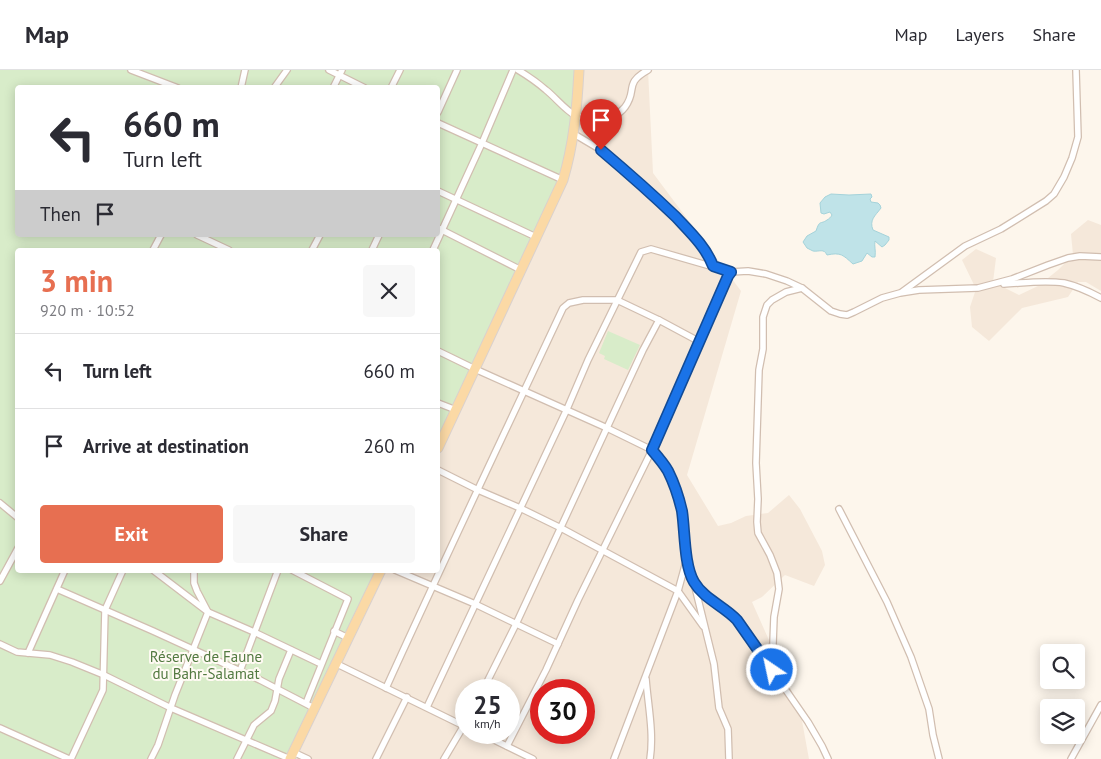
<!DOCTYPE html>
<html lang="en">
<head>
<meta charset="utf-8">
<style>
	body { margin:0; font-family:"PT Sans",sans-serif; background:#f7f7f7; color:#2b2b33; height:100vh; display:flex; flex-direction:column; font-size:19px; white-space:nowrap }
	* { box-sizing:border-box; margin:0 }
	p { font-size:16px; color:#7c7c81 }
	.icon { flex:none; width:28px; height:28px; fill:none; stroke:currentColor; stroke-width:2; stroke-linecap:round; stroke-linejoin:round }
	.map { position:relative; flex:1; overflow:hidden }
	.sheet { position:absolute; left:15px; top:178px; width:425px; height:325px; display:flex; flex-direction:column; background:#fff; border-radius:5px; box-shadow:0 2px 12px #0003 }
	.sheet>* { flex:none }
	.hud { position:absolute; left:15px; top:15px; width:425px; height:152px; border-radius:5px; box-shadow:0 2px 12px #0003; background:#fff; color:#2b2b33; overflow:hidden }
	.fabs { position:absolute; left:1040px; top:574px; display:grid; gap:10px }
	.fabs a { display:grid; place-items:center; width:45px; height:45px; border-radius:5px; background:#fff; box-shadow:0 2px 12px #0003; font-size:25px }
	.speed { position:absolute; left:455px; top:609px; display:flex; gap:10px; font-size:25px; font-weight:700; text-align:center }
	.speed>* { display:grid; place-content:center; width:65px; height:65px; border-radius:50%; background:#fff; box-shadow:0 2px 12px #0003; line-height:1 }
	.speed small { font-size:12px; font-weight:400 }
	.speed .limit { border:8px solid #d22; background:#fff; color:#111 }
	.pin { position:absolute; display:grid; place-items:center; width:42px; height:42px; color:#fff; margin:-51px -21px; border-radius:50% 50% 50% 0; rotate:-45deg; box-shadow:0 0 5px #0007 }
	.pin .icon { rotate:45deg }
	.me { position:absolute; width:55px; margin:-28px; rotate:326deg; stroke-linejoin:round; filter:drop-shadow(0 0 4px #0008) }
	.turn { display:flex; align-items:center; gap:18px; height:105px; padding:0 25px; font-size:22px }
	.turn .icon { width:65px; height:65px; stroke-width:2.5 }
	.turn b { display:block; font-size:35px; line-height:42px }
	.then { display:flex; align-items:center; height:48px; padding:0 25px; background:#0003; gap:10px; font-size:19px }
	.round { display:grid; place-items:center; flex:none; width:52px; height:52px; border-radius:5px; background:#f7f7f7 }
	.head { display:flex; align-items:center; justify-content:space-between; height:85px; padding:0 25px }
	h1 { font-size:30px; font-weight:700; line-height:38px; color:#e76f51 }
	.cta { display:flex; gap:10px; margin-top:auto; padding:10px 25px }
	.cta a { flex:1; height:58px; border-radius:5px; background:#e76f51; color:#fff; font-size:20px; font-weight:700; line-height:58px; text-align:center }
	.cta a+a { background:#f7f7f7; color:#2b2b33 }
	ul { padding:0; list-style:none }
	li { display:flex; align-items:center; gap:15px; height:75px; padding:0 25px; border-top:1px solid #e1e1e2 }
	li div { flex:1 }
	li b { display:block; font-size:19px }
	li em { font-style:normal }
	header { display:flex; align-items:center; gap:30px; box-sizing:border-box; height:70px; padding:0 25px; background:#fff; border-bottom:1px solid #e1e1e2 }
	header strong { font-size:24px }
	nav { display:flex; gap:28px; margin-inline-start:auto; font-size:18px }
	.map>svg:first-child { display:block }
</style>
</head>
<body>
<header>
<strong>Map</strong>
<nav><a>Map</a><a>Layers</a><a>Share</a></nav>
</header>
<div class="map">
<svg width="1101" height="689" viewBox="0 0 1101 689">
	<rect width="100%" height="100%" fill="#fdf6ec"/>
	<g fill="#f5e8da" fill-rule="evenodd">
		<path d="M364 0H648L653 103 741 221 687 405 718 456 731 453 746 446 768 443 789 425 800 439 822 481 825 495 814 516 785 505 762 527 752 532 800 640 809 689H0V387L18 500H438V18ZM466 620H509V662H466ZM541 620H584V662H541Z"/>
		<polygon points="1088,150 1101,155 1101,221 1086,212 1078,212 1068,227 1022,238 989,271 972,257 970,237 976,219 962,190 976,179 996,188 993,212 1019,225 1038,216 1058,200 1073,185 1071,164"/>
	</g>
	<g fill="#d8ecc9" fill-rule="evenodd">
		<path d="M0 0H579L568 94 438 378V180H18V500H381L290 689H0ZM18 18H438V165H18Z"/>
		<polygon points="608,261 640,275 628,300 604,289 605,286 599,283"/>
	</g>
	<path fill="#bfe3e8" stroke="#a5d3da" d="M831 124 849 125 871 124 872 127 870 129 871 132 878 133 880 135 881 138C875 146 869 150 873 160L889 167V170L885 175 882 177 875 171C874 176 876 180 875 187H872L867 183 862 191 853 194C843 185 841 182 827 185 824 178 819 182 813 181 811 180 809 179 807 178L803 172 807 166 816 161C820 149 820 155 827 150 829 149 831 147 832 145L830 142 824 144 821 143 820 133 825 127Z"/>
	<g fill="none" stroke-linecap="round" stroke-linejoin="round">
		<defs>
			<g id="minor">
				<polyline points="131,0 178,18"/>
				<polyline points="329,0 365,18"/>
				<path d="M518 0C528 6 538 13 546 20 556 28 565 40 576 46 579 47 583 47 587 48 601 50 616 49 625 37 638 20 623 14 648 0"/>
				<polyline points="241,18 245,0"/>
				<polyline points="274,18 287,0"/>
				<polyline points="333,18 342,0"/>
				<polyline points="391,18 400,0"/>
				<polyline points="438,42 457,0"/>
				<polyline points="438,53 563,110"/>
				<polyline points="574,64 601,80 657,129 690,162 710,187 713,196"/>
				<polyline points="438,121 536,167"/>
				<polyline points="438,158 521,200"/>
				<polyline points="197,165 229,180"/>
				<polyline points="153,180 161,165"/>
				<polyline points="312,180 320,165"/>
				<polyline points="372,180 379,165"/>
				<polyline points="433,180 482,73 513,0"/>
				<path d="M1004 214C1024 213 1045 210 1064 213 1077 216 1090 222 1101 228"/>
				<polyline points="902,222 965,176 1001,159 1046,131 1054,124 1064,107 1072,88 1078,67 1076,0"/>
				<polyline points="438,281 475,299 607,358 652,380 668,400 673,414 681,439 687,486 690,500 694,513 714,594 719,638 728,659 729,689"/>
				<polyline points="438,333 456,340"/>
				<polyline points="438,400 478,420 520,438 561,458 678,521 703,556"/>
				<polyline points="0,433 18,448"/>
				<polyline points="839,439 887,532 911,587 929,639 933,665 939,689"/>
				<polyline points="194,500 194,513 197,521 208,542 254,562 321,594"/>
				<polyline points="292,500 348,529 306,633"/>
				<polyline points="395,500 475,534 558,574"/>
				<polyline points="0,511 18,478"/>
				<polyline points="696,514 708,528 731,543 743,558 808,652 822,676 828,689"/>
				<polyline points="57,519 153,561 260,610 314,638"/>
				<polyline points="334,561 348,568"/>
				<polyline points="0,574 17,582 50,585 72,592 104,605 171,638 290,689"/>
				<polyline points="28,583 65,500"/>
				<polyline points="335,593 466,657"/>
				<polyline points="772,600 774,547 779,519 777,503 770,485 758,463 757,452 758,429 756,393 759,300 763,279 763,247 767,235 772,230 786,222 802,218"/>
				<polyline points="240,601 278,500"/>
				<path d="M646 609C648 635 654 663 650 689"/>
				<path d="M386 618C444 490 504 364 563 238L569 233 583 230H617L659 250"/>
				<polyline points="483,620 516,554 643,280 659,250 700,272"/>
				<polyline points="427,637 567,339 588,290 641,182 651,179 731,202 748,201 766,204 787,211 802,218 831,241 840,244 847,245 854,242 882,228 900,223 919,220 978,218 1012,209 1048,195 1068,188 1080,186 1101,187"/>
				<polyline points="0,658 69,689"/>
				<polyline points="478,662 533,689"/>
				<polyline points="507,676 546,600 578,530 652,380 728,206 731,202"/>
				<polyline points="293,682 308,689"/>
				<polyline points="71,689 103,620 105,540 123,500"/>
				<polyline points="151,689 158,675 175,625 208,542 153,500"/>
				<polyline points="237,689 254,655 271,641 275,631 279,609 291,580"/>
				<polyline points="376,689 407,627"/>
				<polyline points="444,689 466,652"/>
				<polyline points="614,689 678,521 687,488"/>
				<polyline points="1071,689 1101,635"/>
			</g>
			<g id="primary">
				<path d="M438 378 563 110C574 73 577 38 579 0"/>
				<polyline points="290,689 381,500"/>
			</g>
		</defs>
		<use href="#minor" stroke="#d1beb0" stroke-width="8"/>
		<use href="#primary" stroke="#dad1cd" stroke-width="11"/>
		<use href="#minor" stroke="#fff" stroke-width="5.5"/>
		<use href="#primary" stroke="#fbd9a5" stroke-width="9"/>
	</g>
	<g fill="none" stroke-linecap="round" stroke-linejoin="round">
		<defs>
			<path id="route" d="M601 80C627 102 652 124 676 147 690 162 706 177 713 196L731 202 728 206 652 380C658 387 664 394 668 401 674 413 679 428 682 441 685 461 684 495 694 512 704 529 724 536 737 550L772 600"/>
		</defs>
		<use href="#route" stroke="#114b97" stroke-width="12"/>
		<use href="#route" stroke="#1a73e8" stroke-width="9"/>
	</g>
	<g text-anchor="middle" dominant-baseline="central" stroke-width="4" stroke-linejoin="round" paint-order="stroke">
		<g font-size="15" fill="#537a41" stroke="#fffaf3">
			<text x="206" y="586">Réserve de Faune<tspan x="206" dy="17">du Bahr-Salamat</tspan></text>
		</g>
	</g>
</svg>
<div class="fabs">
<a><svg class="icon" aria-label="search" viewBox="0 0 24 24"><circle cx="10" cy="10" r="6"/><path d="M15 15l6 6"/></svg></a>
<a><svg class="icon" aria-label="layers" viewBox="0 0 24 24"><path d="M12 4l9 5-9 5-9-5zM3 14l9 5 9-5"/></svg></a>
</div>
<div class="speed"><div>25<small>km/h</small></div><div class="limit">30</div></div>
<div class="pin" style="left:601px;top:80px;background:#d93025"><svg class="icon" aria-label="arrive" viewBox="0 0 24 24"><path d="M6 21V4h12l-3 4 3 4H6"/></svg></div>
<svg class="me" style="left:772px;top:600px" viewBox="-20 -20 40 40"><circle r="17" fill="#1a73e8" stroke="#fff" stroke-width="3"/><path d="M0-11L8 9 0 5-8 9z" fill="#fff"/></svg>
<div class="hud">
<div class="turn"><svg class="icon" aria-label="left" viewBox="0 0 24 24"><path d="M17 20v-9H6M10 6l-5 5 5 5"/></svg><div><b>660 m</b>Turn left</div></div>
<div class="then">Then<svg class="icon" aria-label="arrive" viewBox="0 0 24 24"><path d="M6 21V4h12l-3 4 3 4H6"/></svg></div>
</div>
<section class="sheet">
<div class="head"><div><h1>3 min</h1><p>920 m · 10:52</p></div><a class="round"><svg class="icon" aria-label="close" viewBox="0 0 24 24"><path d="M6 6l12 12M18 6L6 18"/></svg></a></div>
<ul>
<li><svg class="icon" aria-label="left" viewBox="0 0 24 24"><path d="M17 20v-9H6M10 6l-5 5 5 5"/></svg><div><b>Turn left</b></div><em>660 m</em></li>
<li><svg class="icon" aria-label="arrive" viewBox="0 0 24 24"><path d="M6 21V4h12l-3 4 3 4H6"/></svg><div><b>Arrive at destination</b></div><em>260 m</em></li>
</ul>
<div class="cta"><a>Exit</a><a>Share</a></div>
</section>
</div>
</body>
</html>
